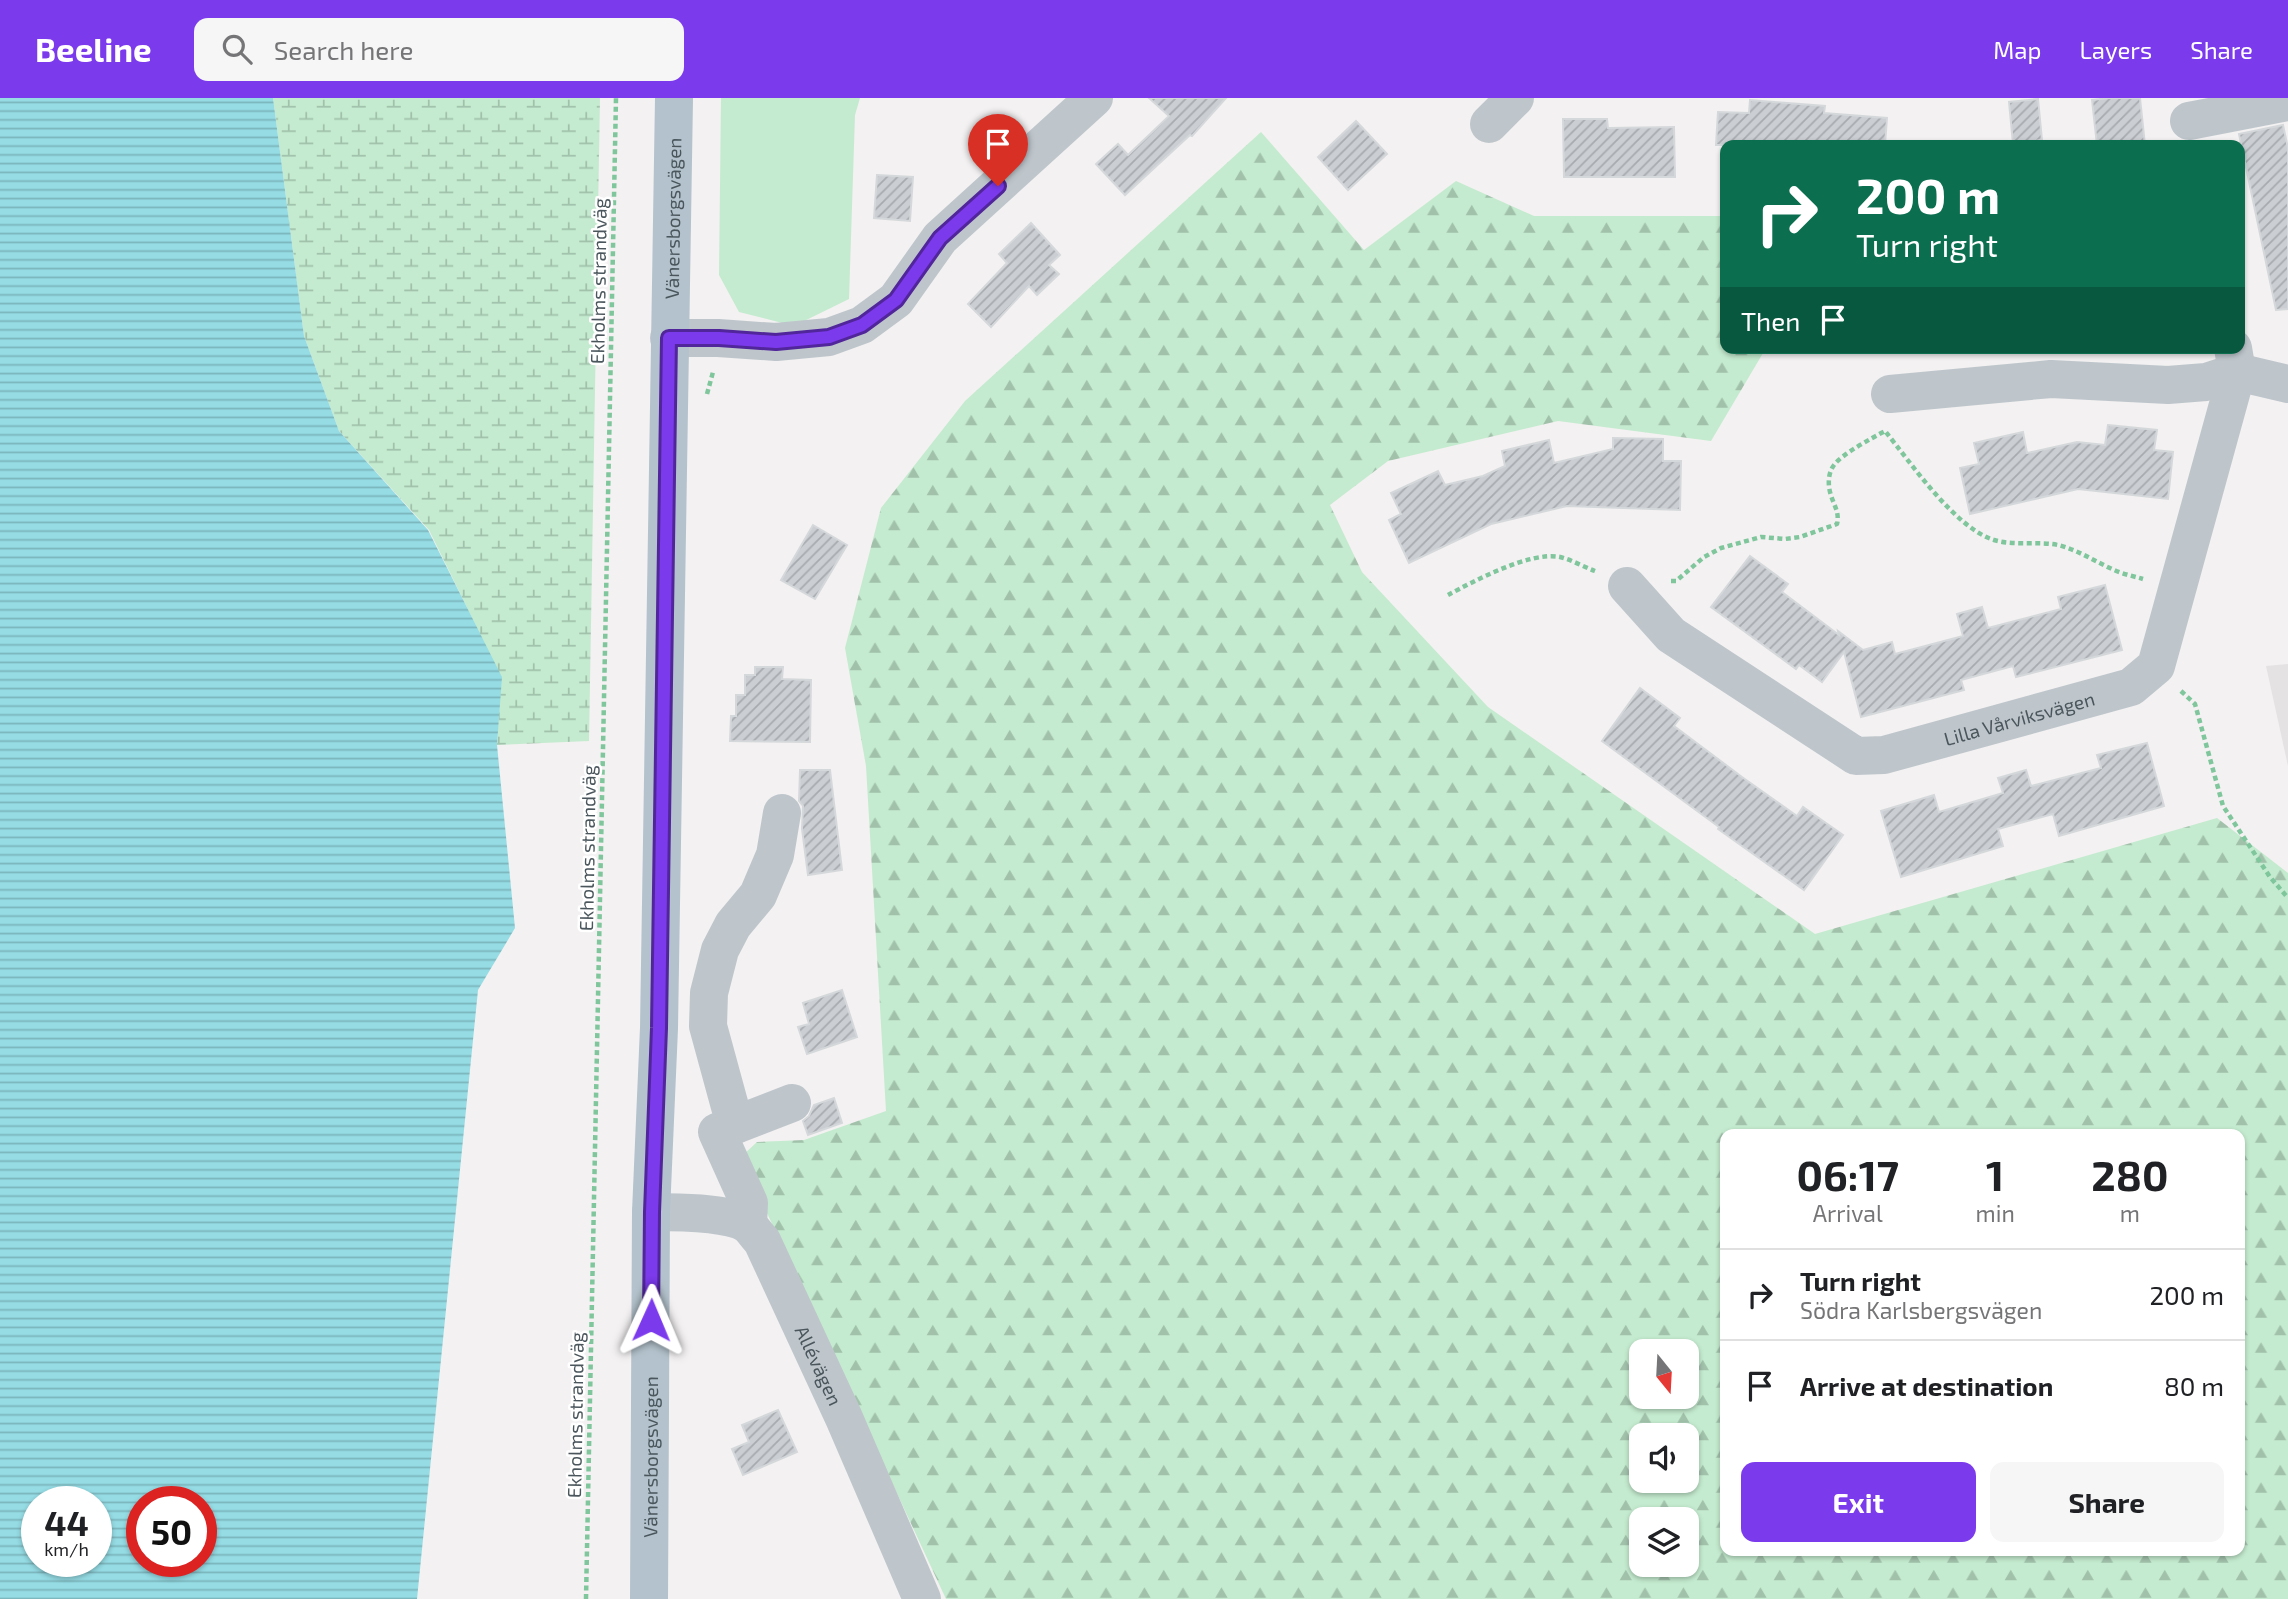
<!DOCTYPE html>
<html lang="en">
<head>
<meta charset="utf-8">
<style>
	body { margin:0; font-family:"Exo 2",sans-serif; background:#f6f6f6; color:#202124; height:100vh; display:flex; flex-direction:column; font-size:26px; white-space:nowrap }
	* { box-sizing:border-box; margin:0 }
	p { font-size:23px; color:#757577 }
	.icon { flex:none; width:38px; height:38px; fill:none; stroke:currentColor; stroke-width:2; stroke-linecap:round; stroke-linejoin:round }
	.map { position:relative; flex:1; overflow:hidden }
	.details { position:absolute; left:1720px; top:1031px; width:525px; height:427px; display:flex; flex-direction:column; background:#fff; border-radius:14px; box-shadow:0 2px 5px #0004 }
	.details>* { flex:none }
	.hud { position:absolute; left:1720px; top:42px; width:525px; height:214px; border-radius:14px; box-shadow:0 2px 5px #0004; background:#0b6e4f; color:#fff; overflow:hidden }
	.needle { width:46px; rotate:162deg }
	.tools { position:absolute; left:1629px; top:1241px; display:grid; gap:14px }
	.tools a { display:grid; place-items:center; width:70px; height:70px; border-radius:14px; background:#fff; box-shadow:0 2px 5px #0004; font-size:35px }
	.speed { position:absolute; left:21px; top:1388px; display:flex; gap:14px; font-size:35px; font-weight:700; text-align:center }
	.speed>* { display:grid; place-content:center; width:91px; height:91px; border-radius:50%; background:#fff; box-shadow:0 2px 5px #0004; line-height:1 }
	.speed small { font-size:18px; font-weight:400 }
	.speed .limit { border:10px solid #d22; background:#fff; color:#111 }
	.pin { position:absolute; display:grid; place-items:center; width:60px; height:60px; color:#fff; margin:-72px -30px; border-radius:50% 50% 50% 0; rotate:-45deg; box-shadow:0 0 7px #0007 }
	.pin .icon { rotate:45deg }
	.me { position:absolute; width:77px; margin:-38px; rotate:1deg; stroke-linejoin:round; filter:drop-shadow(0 0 5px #0008) }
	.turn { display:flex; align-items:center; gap:24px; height:147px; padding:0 21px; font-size:32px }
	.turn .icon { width:91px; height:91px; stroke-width:2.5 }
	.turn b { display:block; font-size:49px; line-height:60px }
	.then { display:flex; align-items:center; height:66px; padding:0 21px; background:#0003; gap:14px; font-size:26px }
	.eta { display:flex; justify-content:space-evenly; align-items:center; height:119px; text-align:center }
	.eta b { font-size:42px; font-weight:700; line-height:49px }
	.primary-button { display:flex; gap:14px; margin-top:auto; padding:14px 21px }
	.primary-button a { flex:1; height:80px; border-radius:14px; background:#7c3aed; color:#fff; font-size:28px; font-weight:700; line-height:80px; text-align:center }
	.primary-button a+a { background:#f6f6f6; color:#202124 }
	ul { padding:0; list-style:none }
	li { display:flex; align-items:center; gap:21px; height:91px; padding:0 21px; border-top:2px solid #e0e0e0 }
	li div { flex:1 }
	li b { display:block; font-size:26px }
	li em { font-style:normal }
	header { display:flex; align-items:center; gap:42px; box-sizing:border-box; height:98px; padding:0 35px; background:#7c3aed; color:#fff }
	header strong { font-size:33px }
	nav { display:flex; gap:38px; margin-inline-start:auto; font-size:24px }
	.search { width:490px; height:63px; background:#f6f6f6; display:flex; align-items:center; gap:18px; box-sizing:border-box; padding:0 24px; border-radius:14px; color:#757577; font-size:26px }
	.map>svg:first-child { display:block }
</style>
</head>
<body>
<header>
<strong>Beeline</strong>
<div class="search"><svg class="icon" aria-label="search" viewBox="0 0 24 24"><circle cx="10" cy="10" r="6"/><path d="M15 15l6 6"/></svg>Search here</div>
<nav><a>Map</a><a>Layers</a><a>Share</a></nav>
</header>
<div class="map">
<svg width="2288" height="1501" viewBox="0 0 2288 1501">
	<defs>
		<pattern id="forest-firs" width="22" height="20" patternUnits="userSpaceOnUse" patternTransform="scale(1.75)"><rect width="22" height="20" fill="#c4ebcf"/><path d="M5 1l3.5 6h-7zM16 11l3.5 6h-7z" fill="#a1c1ab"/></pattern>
		<pattern id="wetland-marsh" width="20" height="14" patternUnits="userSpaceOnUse" patternTransform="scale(1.75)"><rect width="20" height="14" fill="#c4ebcf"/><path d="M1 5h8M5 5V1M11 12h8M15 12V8" fill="none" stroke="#a1c1ab"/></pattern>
		<pattern id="water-rules" width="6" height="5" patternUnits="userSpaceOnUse" patternTransform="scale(1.75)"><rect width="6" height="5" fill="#95dce4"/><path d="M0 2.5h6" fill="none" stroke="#7cb5bc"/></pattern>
		<pattern id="building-hatch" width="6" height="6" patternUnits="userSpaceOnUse" patternTransform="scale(1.75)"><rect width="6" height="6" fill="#cbced3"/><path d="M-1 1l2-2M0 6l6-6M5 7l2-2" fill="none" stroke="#a7aaae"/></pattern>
	</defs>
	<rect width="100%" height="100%" fill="#f3f1f1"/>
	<polygon fill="#e4e2e2" points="2288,566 2288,668 2266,568"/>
	<polygon fill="#c4ebcf" points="721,0 860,0 855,17 849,201 794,228 739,214 719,177"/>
	<path fill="url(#forest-firs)" fill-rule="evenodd" d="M1261 34 1364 152 1456 83 1534 118H1725L1726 250H1766L1711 343 1558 323 1388 363 1330 407 1362 474 1488 609 1815 836 2217 720 2288 775V1501H946L741 1059 757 1044 804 1042 886 1013 866 668 845 550 881 410 965 303ZM1726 1036H2240V1452H1726ZM1642 1253H1687V1298H1642ZM1642 1337H1687V1382H1642ZM1642 1421H1687V1466H1642Z"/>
	<polygon fill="url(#wetland-marsh)" points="273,0 600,0 589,643 497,647 501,579 429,432 339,333 304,238"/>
	<path fill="url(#water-rules)" fill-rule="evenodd" d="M0 0H273L304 238 339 333 428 432 502 579 497 647 515 830 478 892 417 1501H0ZM37 1404H96V1463H37ZM142 1404H201V1463H142Z"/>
	<g fill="url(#building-hatch)" stroke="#d5d8db" stroke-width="2">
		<polygon points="1149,0 1226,0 1192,38 1190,37 1125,97 1096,66 1118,46 1128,57 1169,18"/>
		<polygon points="2109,0 2140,0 2145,47 2097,47 2092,2"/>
		<polygon points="2038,1 2042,42 2013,46 2009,4"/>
		<polygon points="1750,2 1825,8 1824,15 1887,20 1885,47 1716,47 1718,14 1749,15"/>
		<polygon points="1563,21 1607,21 1608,30 1674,29 1675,79 1564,79"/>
		<polygon points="1356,23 1387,56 1348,92 1318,59"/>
		<polygon points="2283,27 2288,50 2288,211 2276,212 2239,36"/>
		<polygon points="877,77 913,79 910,123 874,120"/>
		<polygon points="1031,125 1060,157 1049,167 1059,176 1037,197 1029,188 991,229 968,206 1007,165 999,156"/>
		<polygon points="2108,327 2157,332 2154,352 2173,354 2168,401 2078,391 1970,416 1960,370 1979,366 1974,345 2023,334 2027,355 2077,344 2105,347"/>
		<polygon points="1613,340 1663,341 1663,363 1681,363 1680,412 1567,408 1491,426 1409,465 1389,422 1401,416 1391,395 1438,373 1445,387 1483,378 1505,368 1502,353 1549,342 1554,365 1613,351"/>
		<polygon points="813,427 847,447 815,501 781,482"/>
		<polygon points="1750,458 1788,486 1782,494 1839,537 1838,533 1863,552 1892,544 1895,556 1963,538 1957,516 1982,509 1988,530 2061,511 2058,499 2105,487 2122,552 2016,579 2013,568 1961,582 1964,592 1861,619 1844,554 1822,584 1799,567 1796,571 1711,509"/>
		<polygon points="755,569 783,569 782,581 811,582 810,644 730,643 731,618 736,618 736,597 745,597 745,577 755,577"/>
		<polygon points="1640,590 1680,620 1674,628 1742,679 1797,718 1803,709 1843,737 1804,792 1718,731 1719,729 1602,643"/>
		<polygon points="2147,645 2164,708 2059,738 2053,716 1998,731 2003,748 1901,779 1881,713 1934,697 1939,714 2003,695 1998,680 2026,672 2031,688 2101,670 2097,657"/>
		<polygon points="800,672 830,672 842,772 808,777 802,731 803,708 799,703"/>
		<polygon points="842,892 857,939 807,956 798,929 809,926 803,905"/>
		<polygon points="834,1000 842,1025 808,1037 803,1023 809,1018 814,1007"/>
		<polygon points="778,1312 797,1354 743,1377 732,1351 749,1344 742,1327"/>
	</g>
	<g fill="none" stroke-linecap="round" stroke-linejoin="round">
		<g stroke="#7fc69c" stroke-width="4.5" stroke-dasharray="5 3.5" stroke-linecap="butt">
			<polyline points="707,296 713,274"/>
			<path d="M1671 483H1676L1704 459 1721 450 1761 439 1785 441 1800 439 1837 426C1840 414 1833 406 1830 394 1828 386 1828 375 1834 367 1842 356 1872 340 1885 333 1911 365 1955 430 1994 442 2014 448 2038 443 2058 447 2078 452 2094 463 2112 471 2122 476 2133 478 2143 481"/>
			<path d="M1448 497C1474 483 1530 453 1560 459 1572 462 1584 469 1595 473"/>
			<polyline points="2181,593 2195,606 2223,708 2270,779 2288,800"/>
			<polyline points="586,1501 616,0"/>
		</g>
		<g stroke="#bec6cc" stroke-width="38">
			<polyline points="2189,23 2288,4"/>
			<polyline points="1489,26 1515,0"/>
			<polyline points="669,240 718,240 776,244 829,239 862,227 896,202 940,140 1094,0"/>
			<polyline points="1890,296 2051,281 2168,287 2206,284 2237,274 2288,286"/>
			<path id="s1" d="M1627 488 1671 537 1856 658 1884 657 2131 589 2156 568 2237 274 2233 250"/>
			<polyline points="735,1027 708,928 709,895 720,852 733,827 758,797 775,757 782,715"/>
			<path id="s2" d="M651 1114C675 1114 727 1114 747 1126 752 1130 757 1138 762 1143L844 1320 922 1501"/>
			<polyline points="748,1127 749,1105 717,1034 792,1005"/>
		</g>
		<path stroke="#b3c2cc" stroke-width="38" id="s3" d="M649 1501 651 1114 659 930 674 0"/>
	</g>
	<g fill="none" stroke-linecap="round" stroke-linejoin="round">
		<defs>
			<polyline id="route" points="651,1222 652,1114 659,930 669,240 719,240 776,244 829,239 862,227 896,202 940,140 998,88"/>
		</defs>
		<use href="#route" stroke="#51269a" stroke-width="18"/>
		<use href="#route" stroke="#7c3aed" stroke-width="12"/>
	</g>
	<g text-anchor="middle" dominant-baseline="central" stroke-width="5" stroke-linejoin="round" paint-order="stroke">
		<g font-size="19" fill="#4a565c" stroke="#fff">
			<text stroke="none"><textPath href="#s3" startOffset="1381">Vänersborgsvägen</textPath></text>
			<text transform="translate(598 183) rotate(-89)">Ekholms strandväg</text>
			<text stroke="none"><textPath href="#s1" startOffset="455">Lilla Vårviksvägen</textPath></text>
			<text transform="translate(587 750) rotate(-89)">Ekholms strandväg</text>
			<text stroke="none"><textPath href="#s2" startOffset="257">Allévägen</textPath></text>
			<text transform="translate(575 1317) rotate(-89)">Ekholms strandväg</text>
			<text stroke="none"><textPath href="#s3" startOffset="142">Vänersborgsvägen</textPath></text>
		</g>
	</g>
</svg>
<div class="tools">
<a><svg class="needle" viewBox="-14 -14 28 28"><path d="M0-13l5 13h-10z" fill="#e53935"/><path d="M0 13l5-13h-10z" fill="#757577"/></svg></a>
<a><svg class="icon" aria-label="sound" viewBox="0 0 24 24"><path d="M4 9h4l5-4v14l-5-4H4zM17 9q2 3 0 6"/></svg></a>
<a><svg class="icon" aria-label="layers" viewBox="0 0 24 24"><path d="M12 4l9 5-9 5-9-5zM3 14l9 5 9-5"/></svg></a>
</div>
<div class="speed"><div>44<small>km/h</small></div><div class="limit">50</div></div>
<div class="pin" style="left:998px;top:88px;background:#d93025"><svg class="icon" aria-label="arrive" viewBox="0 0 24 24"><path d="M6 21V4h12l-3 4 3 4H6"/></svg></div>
<svg class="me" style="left:651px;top:1222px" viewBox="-20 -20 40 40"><path d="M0-17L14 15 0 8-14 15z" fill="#7c3aed" stroke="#fff" stroke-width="4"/></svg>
<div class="hud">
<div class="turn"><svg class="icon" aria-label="right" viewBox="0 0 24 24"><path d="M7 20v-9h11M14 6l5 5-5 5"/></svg><div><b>200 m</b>Turn right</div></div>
<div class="then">Then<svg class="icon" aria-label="arrive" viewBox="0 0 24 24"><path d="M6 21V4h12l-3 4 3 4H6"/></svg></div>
</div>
<section class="details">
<div class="eta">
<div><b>06:17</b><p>Arrival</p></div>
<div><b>1</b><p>min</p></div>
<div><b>280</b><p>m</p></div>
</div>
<ul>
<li><svg class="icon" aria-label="right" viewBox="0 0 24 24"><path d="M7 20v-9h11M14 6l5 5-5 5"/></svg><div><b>Turn right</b><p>Södra Karlsbergsvägen</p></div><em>200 m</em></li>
<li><svg class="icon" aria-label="arrive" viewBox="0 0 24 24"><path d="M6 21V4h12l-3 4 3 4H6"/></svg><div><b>Arrive at destination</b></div><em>80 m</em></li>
</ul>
<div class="primary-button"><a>Exit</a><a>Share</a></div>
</section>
</div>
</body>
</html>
